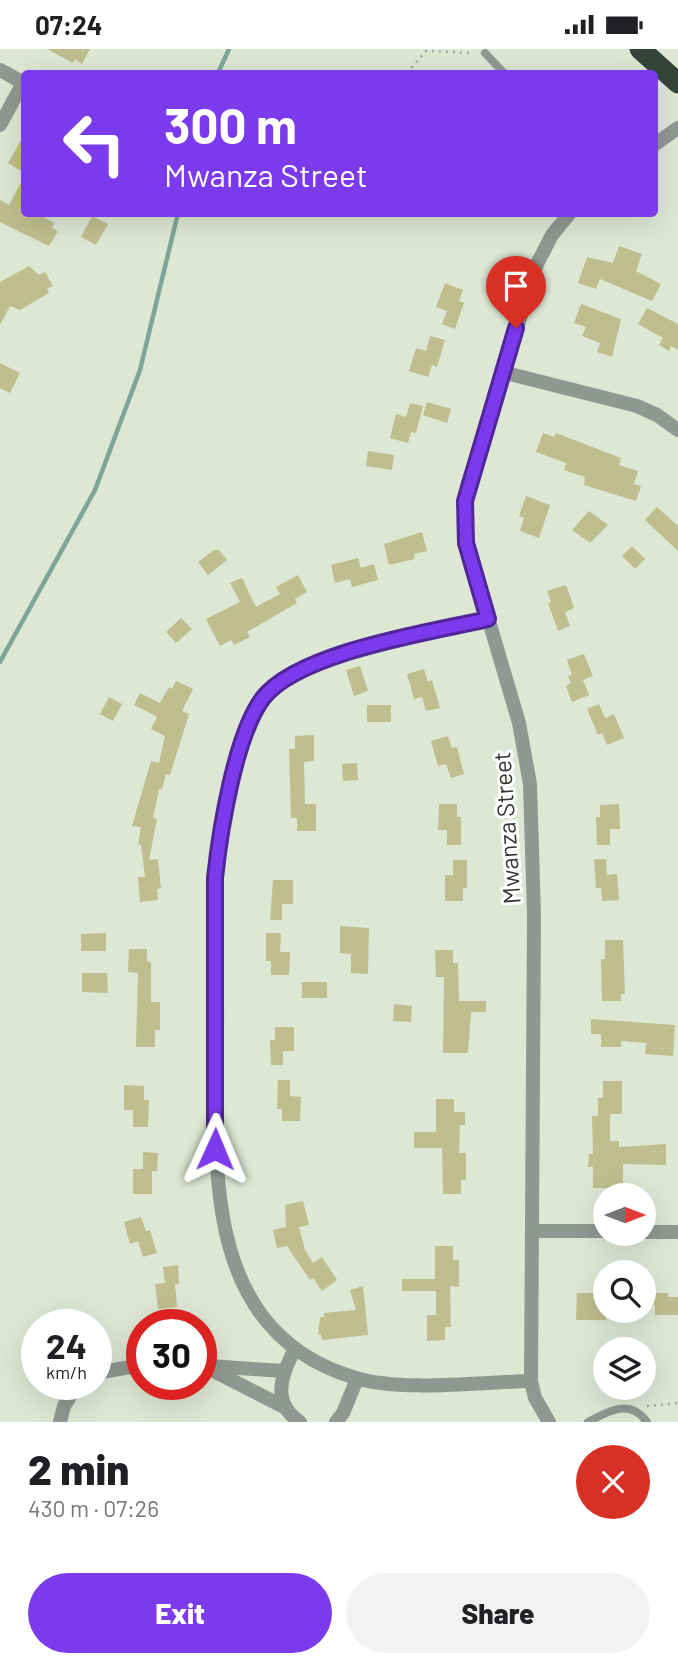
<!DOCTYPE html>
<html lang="en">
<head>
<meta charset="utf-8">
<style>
	body { margin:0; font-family:Barlow,sans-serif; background:#f2f2f2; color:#202124; height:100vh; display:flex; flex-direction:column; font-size:26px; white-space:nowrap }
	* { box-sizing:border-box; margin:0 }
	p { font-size:23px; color:#757577 }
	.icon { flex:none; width:38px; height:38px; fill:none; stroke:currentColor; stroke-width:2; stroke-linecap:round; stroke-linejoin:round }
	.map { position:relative; height:1373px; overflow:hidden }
	.sheet { display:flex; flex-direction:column; background:#fff; flex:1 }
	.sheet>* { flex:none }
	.guide { position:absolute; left:21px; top:21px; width:637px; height:147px; border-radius:7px; box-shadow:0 7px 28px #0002; background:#7c3aed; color:#fff; overflow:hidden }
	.needle { width:46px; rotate:90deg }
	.fabs { position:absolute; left:593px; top:1134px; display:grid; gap:14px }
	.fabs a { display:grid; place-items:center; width:63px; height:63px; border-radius:50%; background:#fff; box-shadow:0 7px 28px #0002; font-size:35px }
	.speed { position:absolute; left:21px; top:1260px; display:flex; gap:14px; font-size:35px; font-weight:700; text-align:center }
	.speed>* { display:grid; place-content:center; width:91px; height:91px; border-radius:50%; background:#fff; box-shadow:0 7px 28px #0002; line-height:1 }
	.speed small { font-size:18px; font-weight:400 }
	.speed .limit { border:10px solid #d22; background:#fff; color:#111 }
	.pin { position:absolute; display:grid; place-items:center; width:60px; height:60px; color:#fff; margin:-72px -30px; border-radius:50% 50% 50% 0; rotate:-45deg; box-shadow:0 0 7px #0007 }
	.pin .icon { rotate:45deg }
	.me { position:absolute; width:77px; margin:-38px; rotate:1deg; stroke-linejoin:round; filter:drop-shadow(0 0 5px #0008) }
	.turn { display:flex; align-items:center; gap:24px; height:147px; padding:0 28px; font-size:32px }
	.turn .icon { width:91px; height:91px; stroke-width:2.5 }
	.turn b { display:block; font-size:49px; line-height:60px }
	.round { display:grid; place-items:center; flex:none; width:74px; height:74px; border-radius:37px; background:#f2f2f2 }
	.overview { display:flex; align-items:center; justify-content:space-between; height:119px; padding:0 28px }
	h1 { font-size:42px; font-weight:800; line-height:52px }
	.action { display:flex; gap:14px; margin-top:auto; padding:14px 28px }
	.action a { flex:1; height:80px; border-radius:42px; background:#7c3aed; color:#fff; font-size:28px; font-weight:800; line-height:80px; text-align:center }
	.action a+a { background:#f2f2f2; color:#202124 }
	.status { display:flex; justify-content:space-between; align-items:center; height:49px; padding:0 35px; background:#fff; direction:ltr }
	.status svg { height:19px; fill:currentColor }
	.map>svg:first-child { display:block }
</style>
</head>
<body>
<div class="status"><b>07:24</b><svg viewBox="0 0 49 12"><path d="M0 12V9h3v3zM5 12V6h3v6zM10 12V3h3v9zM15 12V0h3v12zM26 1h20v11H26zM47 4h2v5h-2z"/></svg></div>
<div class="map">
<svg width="678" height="1373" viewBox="0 0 678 1373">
	<rect width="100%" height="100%" fill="#dde7d4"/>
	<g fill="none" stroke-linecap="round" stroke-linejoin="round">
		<g stroke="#7da699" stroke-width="4.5">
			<polyline points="218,24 229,0"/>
			<polyline points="0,613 95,441 140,321 178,164"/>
		</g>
	</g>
	<g fill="#bfbe8f">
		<polygon points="47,0 90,0 82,15 75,10 73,14"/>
		<polygon points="24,86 24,124 8,114"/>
		<polygon points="24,128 24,164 37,164 54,174 52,179 58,182 49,197 0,173 0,151 9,156"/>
		<polygon points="92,167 108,175 96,196 81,188"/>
		<polygon points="619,197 642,205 636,222 661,235 652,252 600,230 596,240 578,234 587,208 613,214"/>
		<polygon points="29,217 39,226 45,223 53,237 47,240 49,244 20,261 10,257 0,276 0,233"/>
		<polygon points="445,234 463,241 459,252 464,254 455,280 442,275 447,262 436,258"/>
		<polygon points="581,255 621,270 612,308 597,303 600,294 582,287 586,278 574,274"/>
		<polygon points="647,259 678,275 678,301 671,297 669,302 659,296 663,289 638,275"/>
		<polygon points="430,287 445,291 437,318 432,316 428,328 409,322 416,299 426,302"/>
		<polygon points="0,314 20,324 10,344 0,339"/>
		<polygon points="427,353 451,360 447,374 423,366"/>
		<polygon points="410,354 423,357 416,384 411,383 408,394 390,389 396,365 406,368"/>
		<polygon points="543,384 554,388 556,384 621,409 619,416 638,422 634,435 641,437 636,452 584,436 585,428 564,421 566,414 536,403"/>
		<polygon points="368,402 394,406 392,421 366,417"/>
		<polygon points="526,447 550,456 539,489 520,482 524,469 519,467"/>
		<polygon points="657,458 678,477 678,502 645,471"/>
		<polygon points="589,462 608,476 590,494 572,481"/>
		<polygon points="422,483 427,502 414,505 415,510 389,516 384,495"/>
		<polygon points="632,497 645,510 635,520 622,507"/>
		<polygon points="214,501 219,501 227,511 208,526 198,513"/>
		<polygon points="358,509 361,519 374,515 378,531 352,538 350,530 335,534 331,516"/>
		<polygon points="298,526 307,543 295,550 297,554 247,583 250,588 234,596 231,591 220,597 206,570 240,553 230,534 242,529 256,558 280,545 276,538"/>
		<polygon points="566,536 574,559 565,563 570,577 558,582 548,554 551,553 547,542"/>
		<polygon points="181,569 192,580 176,594 166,583"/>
		<polygon points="584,605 593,627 583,631 589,646 572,653 566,637 571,634 568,627 572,626 567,611"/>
		<polygon points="360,617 368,642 354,647 346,621"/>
		<polygon points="424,620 428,633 432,631 440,659 426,662 422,648 414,650 407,625"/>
		<polygon points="176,632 193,640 182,662 189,665 170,726 166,725 162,740 159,740 153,769 157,770 149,811 158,810 161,839 157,840 158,851 140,853 138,828 145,828 141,796 138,795 141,778 132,777 151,712 159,714 165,687 151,680 157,668 154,666 134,656 140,644 160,654 169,638 172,640"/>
		<polygon points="109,648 122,655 113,672 100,665"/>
		<polygon points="599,655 605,669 614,665 624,689 607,696 602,684 598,686 587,660"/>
		<rect x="367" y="656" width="24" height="17"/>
		<polygon points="314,686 314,712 304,713 305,755 316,755 316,782 297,782 297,769 291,769 289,700 295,700 295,687"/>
		<polygon points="448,687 452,699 457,698 464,725 451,729 446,715 438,717 431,692"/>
		<polygon points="357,714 358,731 343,732 342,715"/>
		<polygon points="439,755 457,755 457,768 461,768 461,796 447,796 447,781 438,781"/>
		<polygon points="619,755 620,780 610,780 610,796 597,796 596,768 600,768 600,756"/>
		<polygon points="594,810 606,810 607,826 617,825 619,851 602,852 601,839 596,839"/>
		<polygon points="453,811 467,811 467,839 463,839 463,852 445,852 445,826 453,826"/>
		<polygon points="273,831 293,831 293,855 282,855 282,871 270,871"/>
		<polygon points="340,877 369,879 368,925 351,924 351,905 340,904"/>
		<polygon points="106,884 106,902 81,902 81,885"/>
		<polygon points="266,884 281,884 280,903 290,903 289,926 271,926 271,912 266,912"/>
		<polygon points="605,891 623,891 625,945 621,945 621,952 602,952 601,910 605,910"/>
		<polygon points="129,900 147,900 147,912 151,913 151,953 160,953 160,981 155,981 155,998 136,998 138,924 128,923"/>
		<polygon points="435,901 453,901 453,914 458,914 459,952 486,952 486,963 471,963 468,1004 443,1004 444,928 436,928"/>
		<polygon points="82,924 107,924 108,944 82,943"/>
		<rect x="302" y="933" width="25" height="16"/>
		<polygon points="394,955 412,957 411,973 393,972"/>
		<polygon points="591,970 675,976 673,1007 645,1005 646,994 621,992 621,998 601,998 601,985 591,985"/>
		<polygon points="275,978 294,978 294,1002 283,1002 283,1016 271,1016 270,991 275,991"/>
		<polygon points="278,1031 290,1031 290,1047 301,1048 300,1072 282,1072 282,1060 277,1060"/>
		<polygon points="603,1032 622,1032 622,1065 610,1065 610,1092 619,1092 619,1098 666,1095 666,1116 623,1115 623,1139 593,1139 593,1118 588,1118 589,1105 593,1105 592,1067 598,1067 598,1049 603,1049"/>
		<polygon points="124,1036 144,1037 144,1051 149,1051 148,1078 133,1078 133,1061 124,1061"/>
		<polygon points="436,1050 454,1050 454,1063 465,1063 465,1076 460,1076 459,1104 466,1104 466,1131 461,1131 461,1145 443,1145 442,1099 414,1099 414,1083 436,1083"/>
		<polygon points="143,1103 158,1104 157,1122 152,1122 152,1145 133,1145 133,1120 143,1120"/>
		<polygon points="303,1152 309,1176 299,1178 305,1201 313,1214 322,1208 337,1231 322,1242 313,1229 310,1231 287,1197 277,1199 273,1181 286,1178 285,1156"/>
		<polygon points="141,1168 146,1182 150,1181 157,1204 143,1208 138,1192 130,1195 124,1173"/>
		<polygon points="435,1197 453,1197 453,1211 459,1211 459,1238 450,1237 451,1278 445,1278 445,1291 427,1292 427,1266 436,1266 436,1242 402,1242 402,1230 435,1230"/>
		<polygon points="178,1216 179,1235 175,1235 177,1258 158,1260 155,1235 165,1234 163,1218"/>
		<polygon points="363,1237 368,1286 322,1291 321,1285 318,1286 320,1268 324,1268 324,1264 356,1261 350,1241"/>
		<polygon points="577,1244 606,1244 606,1271 576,1271"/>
		<polygon points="644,1244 668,1244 668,1248 678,1248 678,1266 655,1266 655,1256 644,1256"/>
	</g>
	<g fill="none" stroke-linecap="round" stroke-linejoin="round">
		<g stroke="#a0a899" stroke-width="2.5" stroke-dasharray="2 5" stroke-linecap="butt">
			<polyline points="407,24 426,2 474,4"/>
			<polyline points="647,1357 678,1354"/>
		</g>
		<g stroke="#909892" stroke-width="8">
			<polyline points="485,4 504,24"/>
			<path d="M588 1373C610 1361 630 1350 647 1373"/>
		</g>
		<g stroke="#909892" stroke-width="14">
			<polyline points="0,21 24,34"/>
			<polyline points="0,76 23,34"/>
			<polyline points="654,96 678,79"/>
			<polyline points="502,323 637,357 657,366 678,381"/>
			<path d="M488 570C431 583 299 603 263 649 235 687 220 782 215 829 214 880 218 931 217 983 215 1113 199 1283 356 1329 402 1343 481 1333 531 1332"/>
			<polyline points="532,1182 606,1182"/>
			<polyline points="644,1183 678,1183"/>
			<path d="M295 1300C281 1326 271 1354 300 1373"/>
			<polyline points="204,1317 284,1358"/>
			<polyline points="210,1317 283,1322"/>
			<polyline points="96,1324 142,1316"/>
			<polyline points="60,1373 64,1357 78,1335"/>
			<polyline points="336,1373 343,1364 357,1330"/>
			<polyline points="549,1373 535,1349 531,1332 534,867 530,735 519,674 466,494 464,467 467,437 537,215 552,186 570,164"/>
		</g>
		<polyline stroke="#354439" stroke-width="21" points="640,0 678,34"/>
	</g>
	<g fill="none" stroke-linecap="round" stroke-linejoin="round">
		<defs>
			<path id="route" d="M215 1100V829C220 782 235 686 263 649 299 603 431 583 488 570L466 494 465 452 516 279"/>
		</defs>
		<use href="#route" stroke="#51269a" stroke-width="18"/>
		<use href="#route" stroke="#7c3aed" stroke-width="12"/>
	</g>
	<g text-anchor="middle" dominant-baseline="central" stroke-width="6" stroke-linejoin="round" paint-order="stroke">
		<g font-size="24" fill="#32362f" stroke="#fff">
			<text transform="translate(506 779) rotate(-94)">Mwanza Street</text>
		</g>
	</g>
</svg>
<div class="fabs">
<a><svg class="needle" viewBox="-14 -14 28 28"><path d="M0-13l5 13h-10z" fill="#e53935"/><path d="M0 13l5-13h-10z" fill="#757577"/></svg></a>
<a><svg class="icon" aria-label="search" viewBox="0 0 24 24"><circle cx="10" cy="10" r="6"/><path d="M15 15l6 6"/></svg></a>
<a><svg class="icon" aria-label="layers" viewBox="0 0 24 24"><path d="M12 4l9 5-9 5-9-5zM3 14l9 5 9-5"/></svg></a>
</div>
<div class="speed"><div>24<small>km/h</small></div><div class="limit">30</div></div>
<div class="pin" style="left:516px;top:279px;background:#d93025"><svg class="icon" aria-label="arrive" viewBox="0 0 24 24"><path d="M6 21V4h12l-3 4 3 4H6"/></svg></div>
<svg class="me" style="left:215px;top:1100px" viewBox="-20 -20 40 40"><path d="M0-17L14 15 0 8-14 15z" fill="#7c3aed" stroke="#fff" stroke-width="4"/></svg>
<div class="guide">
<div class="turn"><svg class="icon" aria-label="left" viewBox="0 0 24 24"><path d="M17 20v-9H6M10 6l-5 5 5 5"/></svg><div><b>300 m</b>Mwanza Street</div></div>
</div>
</div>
<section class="sheet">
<div class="overview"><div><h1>2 min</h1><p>430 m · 07:26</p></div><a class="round" style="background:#d93025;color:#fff"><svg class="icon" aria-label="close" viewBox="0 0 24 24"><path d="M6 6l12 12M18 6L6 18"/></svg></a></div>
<div class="action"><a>Exit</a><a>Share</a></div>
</section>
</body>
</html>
